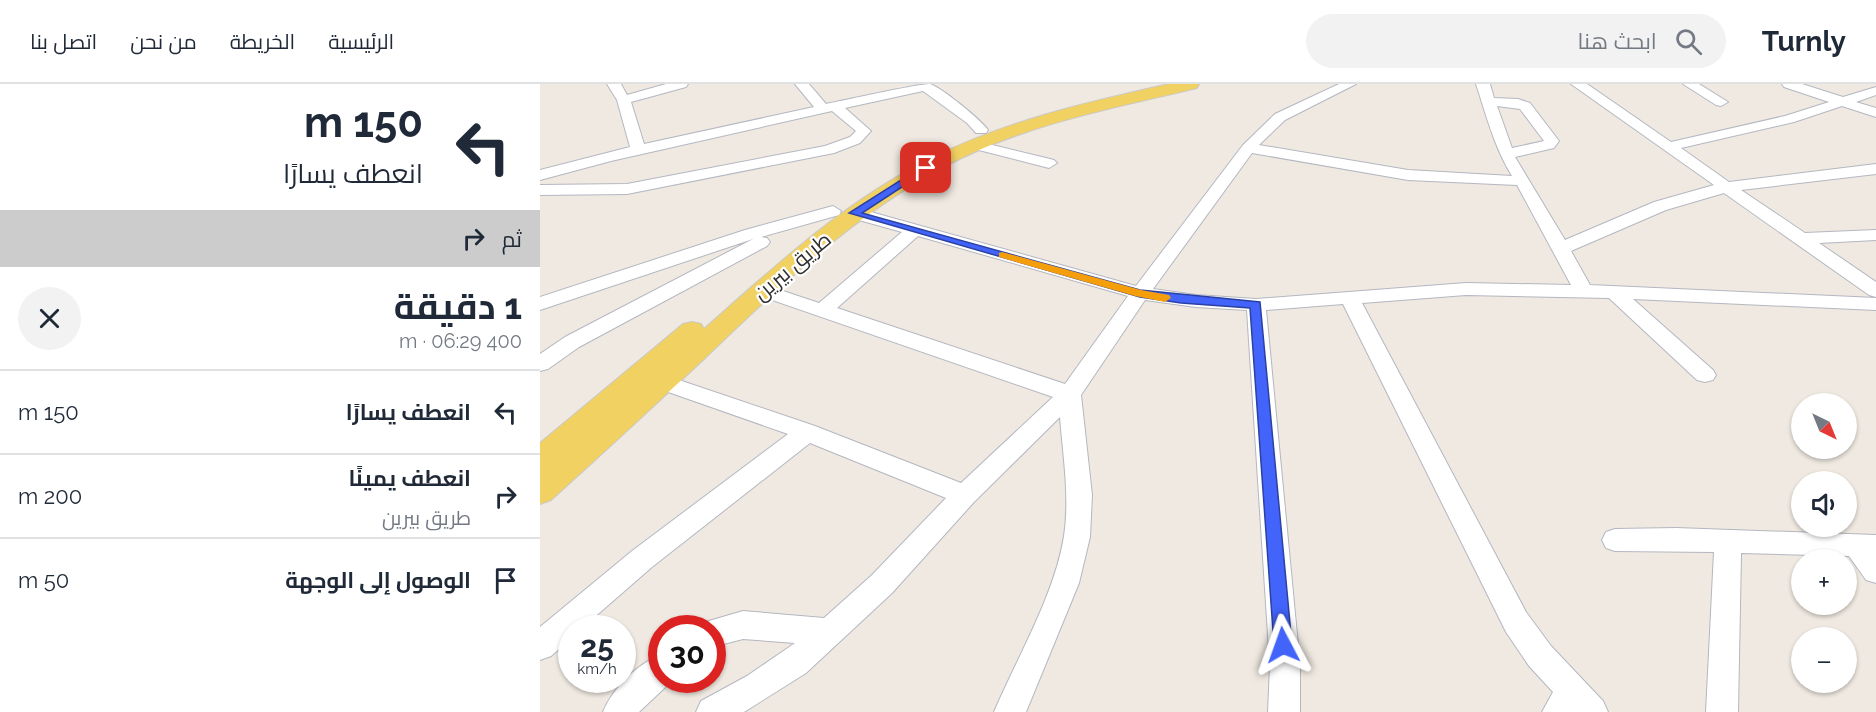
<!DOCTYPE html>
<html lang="ar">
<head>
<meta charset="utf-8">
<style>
	body { margin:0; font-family:Raleway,Cairo,sans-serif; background:#f2f2f3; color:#1f2937; direction:rtl; height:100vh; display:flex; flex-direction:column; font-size:22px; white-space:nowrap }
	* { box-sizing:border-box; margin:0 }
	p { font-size:20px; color:#747a83 }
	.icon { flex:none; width:33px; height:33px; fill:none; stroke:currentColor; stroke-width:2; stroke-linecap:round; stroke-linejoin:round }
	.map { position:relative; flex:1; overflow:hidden; direction:ltr }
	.side { display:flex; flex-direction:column; background:#fff; width:540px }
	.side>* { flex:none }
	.hud { background:#fff; color:#1f2937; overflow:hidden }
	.needle { width:39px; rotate:137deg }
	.fabs { position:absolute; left:1251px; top:309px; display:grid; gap:12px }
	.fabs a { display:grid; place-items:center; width:66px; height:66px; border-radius:50%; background:#fff; box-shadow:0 2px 4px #0004; font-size:30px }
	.speed { position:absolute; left:18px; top:531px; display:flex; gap:12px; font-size:30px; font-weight:700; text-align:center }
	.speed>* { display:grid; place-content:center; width:78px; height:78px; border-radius:50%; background:#fff; box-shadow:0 2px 4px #0004; line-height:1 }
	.speed small { font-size:15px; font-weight:400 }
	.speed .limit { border:9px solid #d22; background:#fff; color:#111 }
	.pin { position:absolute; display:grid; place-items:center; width:51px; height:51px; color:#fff; margin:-26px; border-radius:12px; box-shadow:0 3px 9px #0006 }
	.me { position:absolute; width:66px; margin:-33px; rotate:356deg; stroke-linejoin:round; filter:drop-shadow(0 0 4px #0008) }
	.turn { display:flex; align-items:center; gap:21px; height:126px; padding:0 18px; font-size:27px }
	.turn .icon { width:78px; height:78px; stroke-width:2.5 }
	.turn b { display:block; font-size:42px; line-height:51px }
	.then { display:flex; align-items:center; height:57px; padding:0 18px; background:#0003; gap:12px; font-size:22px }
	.round { display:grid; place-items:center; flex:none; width:63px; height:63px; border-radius:32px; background:#f2f2f3 }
	.headline { display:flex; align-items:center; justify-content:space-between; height:102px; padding:0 18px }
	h1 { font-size:36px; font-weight:700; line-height:45px }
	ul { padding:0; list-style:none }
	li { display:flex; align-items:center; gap:18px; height:84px; padding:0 18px; border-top:2px solid #e0e1e3 }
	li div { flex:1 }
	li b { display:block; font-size:22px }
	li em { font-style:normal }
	header { display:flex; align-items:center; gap:36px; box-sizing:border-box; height:84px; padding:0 30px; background:#fff; border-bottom:2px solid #e0e1e3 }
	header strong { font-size:28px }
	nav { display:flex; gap:33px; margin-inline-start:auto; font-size:21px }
	.search { width:420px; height:54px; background:#f2f2f3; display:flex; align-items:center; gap:15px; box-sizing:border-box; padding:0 21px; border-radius:33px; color:#747a83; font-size:22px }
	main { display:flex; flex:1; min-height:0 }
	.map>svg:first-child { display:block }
</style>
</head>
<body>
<header>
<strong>Turnly</strong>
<div class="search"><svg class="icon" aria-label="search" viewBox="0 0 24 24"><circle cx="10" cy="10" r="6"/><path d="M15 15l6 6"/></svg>ابحث هنا</div>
<nav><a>الرئيسية</a><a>الخريطة</a><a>من نحن</a><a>اتصل بنا</a></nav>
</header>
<main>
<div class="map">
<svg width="1336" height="628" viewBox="0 0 1336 628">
	<rect width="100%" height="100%" fill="#efe9e1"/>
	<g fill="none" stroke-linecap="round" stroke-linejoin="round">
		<defs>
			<g id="minor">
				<path d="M67 0H81L87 11 126 0H148L146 3 91 18 104 60 274 23 255 0H269L286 20C306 16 377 0 390 0 402 4 440 35 448 46L446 49H436L427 39 383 7 305 24 331 47 320 59 294 69 87 110 0 111V101L87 100 285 62 310 53 316 47 292 27 71 77 0 96V86L90 63 77 16Z"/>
				<path d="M799 0H816L745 36 719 61 868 86 972 92C954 63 946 30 936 0H950L954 14 978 15 990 19 1019 57 1014 64 975 73 1025 156 1114 118 1174 101 1031 0H1047L1131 58 1245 32 1289 18 1244 3 1242 0H1262L1303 13 1336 3V11L1316 18 1336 24V33L1302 22 1254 38 1141 64 1189 98 1336 80V90L1201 106 1265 149 1336 146V156L1279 159 1336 198V213L1329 211 1184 109 1126 126 1031 167 1050 201 1336 214V226L1093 215 1173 286 1176 291 1173 296 1165 298 1157 296 1069 214 926 211 822 219 986 528 1011 562 1063 617 1068 628H1002L1013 608 989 582 966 548 803 220 726 226 760 582V628H728L730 582 707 226 656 223 605 216 541 311 552 411 550 453 539 499 486 628H454C477 574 515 510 524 452 530 413 523 372 520 333L434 418 352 509 266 589 204 628H156L161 617 207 592 255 559 203 555 172 563V544H159L162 539 203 527 284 534 332 491 406 414 270 359 112 483 42 544H32V554L11 572 0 576V543L92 467 248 350 114 303 111 298 114 293 122 290 130 293 275 342 421 399 513 313 215 210 212 206 215 202 222 200 279 219 362 148 308 133 306 129 308 125H320L596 202 703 61 735 30ZM957 22 980 25 1004 57 972 64ZM712 69 868 96 977 101 1031 201 926 199 716 215 656 211 613 205ZM378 152 588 212 525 300 297 224Z"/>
				<polygon points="1143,0 1159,0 1188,18 1181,22 1176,21"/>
				<polygon points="436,57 514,76 517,79 509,84 431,64 429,61"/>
				<polygon points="293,122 301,127 299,131 221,153 227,154 230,158 227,162 39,263 8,285 0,287 0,270 25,253 213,155 0,226 0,213 205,146"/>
				<polygon points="1136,444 1336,451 1336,499 1326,496 1309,472 1201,469 1198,628 1166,628 1174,468 1075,467 1066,464 1062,456 1066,448 1075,445"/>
				<path d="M122 570V596H133L99 628H63C73 604 97 580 122 570Z"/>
			</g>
			<path id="major" d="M629 0H659L657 4C570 25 481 41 402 84 312 132 238 204 165 274 114 322 63 369 11 416L0 420V359L143 240 152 238 161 240 164 245C234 183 305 117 390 75 465 37 548 18 629 0Z"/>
		</defs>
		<use href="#minor" stroke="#b4b7c1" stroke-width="2"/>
		<use href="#major" stroke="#c9c9c9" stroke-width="2"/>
		<use href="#minor" fill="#fff" fill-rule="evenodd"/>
		<use href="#major" fill="#f2d163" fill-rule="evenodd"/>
	</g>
	<polygon fill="#4264fb" stroke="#2b41a3" stroke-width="1.5" points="383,82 391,84 322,129 600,206 720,218 752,561 749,567 743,570 737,567 734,561 710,224 641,219 600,213 309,129"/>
	<polygon fill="#f59e0b" points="462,168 601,206 629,211 631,214 625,218 595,212 459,173 459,169"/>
	<g text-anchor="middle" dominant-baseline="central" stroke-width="4.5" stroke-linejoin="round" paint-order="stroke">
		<g font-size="21" fill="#2e2e2e" stroke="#fff">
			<text transform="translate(252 182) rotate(-40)">طريق بيرين</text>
		</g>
	</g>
</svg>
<div class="fabs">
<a><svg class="needle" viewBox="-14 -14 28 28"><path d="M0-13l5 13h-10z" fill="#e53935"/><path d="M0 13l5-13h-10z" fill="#747a83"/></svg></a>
<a><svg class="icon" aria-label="sound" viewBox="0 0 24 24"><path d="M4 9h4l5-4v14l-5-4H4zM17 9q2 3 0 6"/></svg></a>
<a>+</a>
<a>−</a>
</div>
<div class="speed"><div>25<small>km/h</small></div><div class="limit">30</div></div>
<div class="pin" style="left:386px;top:84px;background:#d93025"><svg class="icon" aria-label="arrive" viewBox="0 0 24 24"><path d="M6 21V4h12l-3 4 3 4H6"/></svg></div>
<svg class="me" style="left:743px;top:561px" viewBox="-20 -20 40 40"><path d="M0-17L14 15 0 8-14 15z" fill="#4264fb" stroke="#fff" stroke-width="4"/></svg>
</div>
<section class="side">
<div class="hud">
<div class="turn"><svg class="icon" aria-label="left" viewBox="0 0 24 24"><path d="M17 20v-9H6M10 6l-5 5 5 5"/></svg><div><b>150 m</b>انعطف يسارًا</div></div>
<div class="then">ثم<svg class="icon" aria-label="right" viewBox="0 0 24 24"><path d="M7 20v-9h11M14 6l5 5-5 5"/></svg></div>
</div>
<div class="headline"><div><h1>1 دقيقة</h1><p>400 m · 06:29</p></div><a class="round"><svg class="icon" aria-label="close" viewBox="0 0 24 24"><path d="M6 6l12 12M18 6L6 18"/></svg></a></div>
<ul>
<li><svg class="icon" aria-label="left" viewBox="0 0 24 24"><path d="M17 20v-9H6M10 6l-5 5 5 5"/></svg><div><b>انعطف يسارًا</b></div><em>150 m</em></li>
<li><svg class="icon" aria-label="right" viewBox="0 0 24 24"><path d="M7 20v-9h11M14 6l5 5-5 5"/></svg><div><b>انعطف يمينًا</b><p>طريق بيرين</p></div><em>200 m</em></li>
<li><svg class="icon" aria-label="arrive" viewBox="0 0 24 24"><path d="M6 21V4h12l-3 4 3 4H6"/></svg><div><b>الوصول إلى الوجهة</b></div><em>50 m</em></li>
</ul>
</section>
</main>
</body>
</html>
